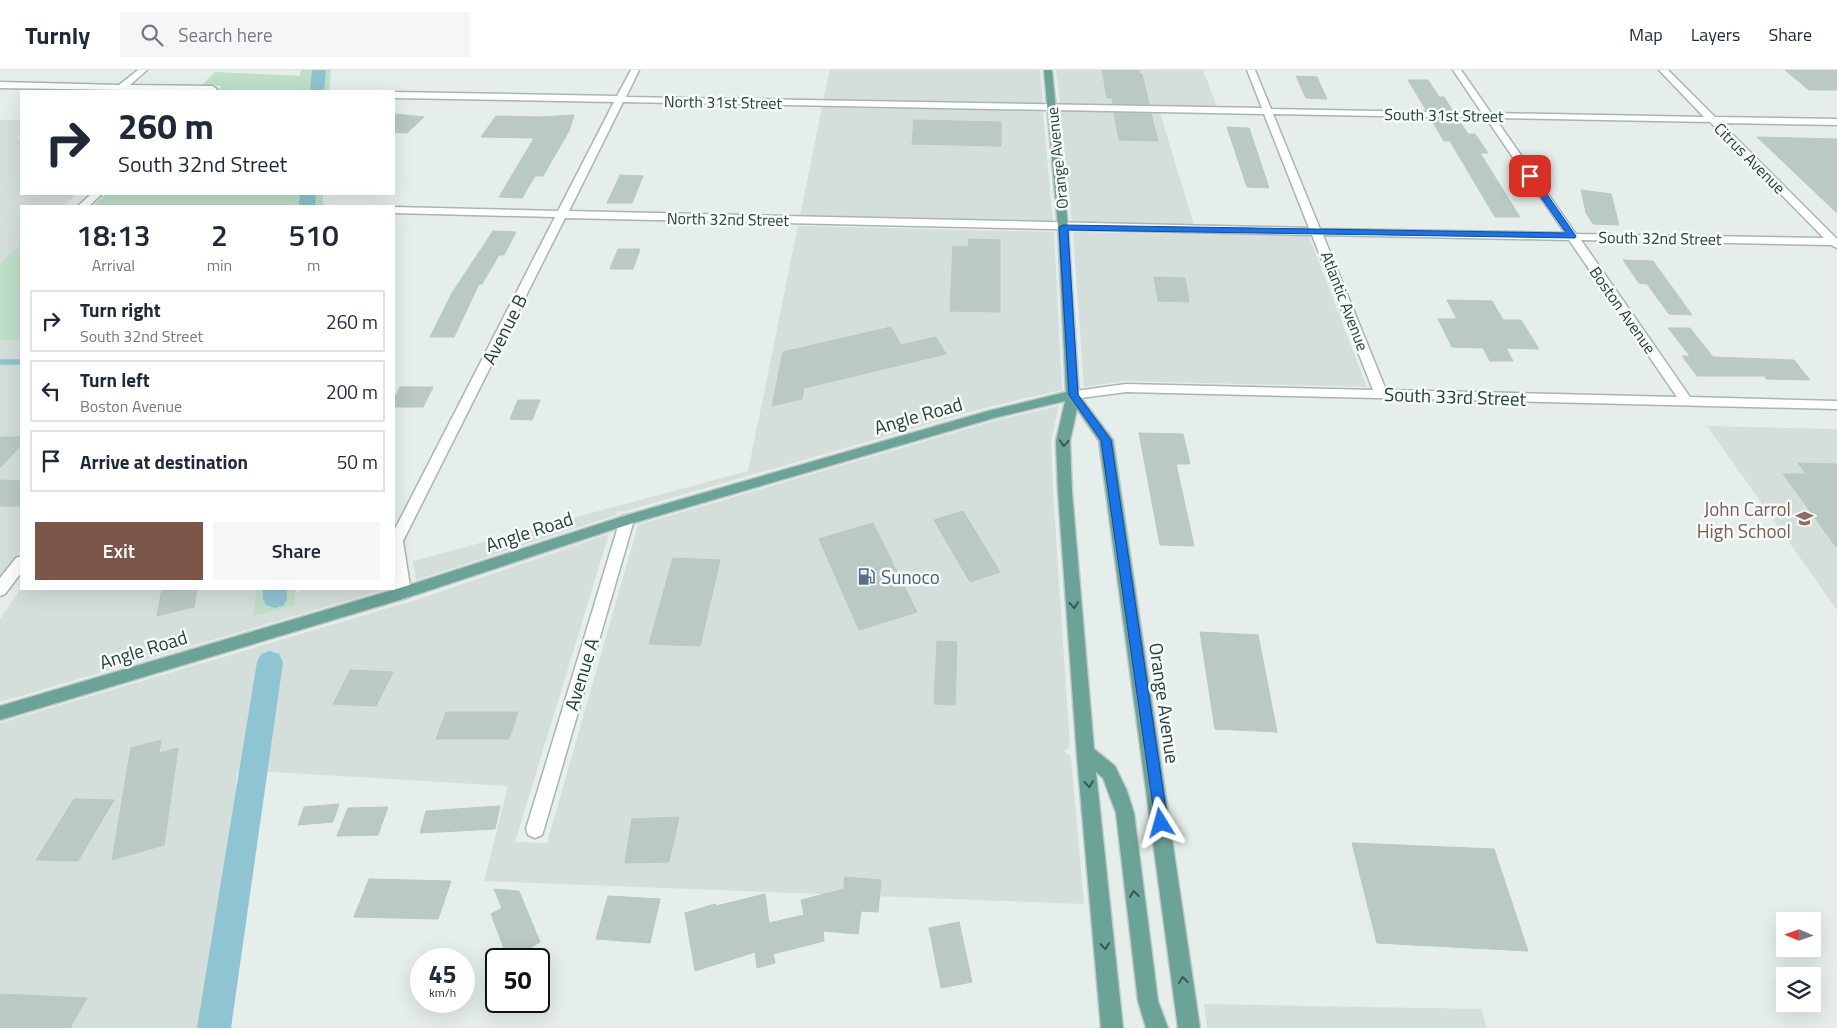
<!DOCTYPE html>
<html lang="en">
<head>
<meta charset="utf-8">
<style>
	body { margin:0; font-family:"Titillium Web",sans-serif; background:#f6f6f7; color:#1f2937; height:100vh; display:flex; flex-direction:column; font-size:19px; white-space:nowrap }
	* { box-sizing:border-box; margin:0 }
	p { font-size:16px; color:#747a83 }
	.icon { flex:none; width:28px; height:28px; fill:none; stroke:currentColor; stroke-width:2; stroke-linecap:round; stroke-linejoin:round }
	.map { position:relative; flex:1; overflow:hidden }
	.sheet { position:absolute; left:20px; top:135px; width:375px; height:385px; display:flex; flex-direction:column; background:#fff; border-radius:0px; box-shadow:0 5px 20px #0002 }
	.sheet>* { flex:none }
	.hud { position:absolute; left:20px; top:20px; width:375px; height:105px; border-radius:0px; box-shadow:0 5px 20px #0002; background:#fff; color:#1f2937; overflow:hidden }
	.needle { width:32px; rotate:272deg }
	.tools { position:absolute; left:1776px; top:842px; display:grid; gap:10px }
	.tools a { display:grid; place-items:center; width:45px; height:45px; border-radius:0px; background:#fff; box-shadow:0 5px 20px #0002; font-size:25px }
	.speed { position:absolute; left:410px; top:878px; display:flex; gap:10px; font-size:25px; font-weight:700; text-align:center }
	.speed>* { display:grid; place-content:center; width:65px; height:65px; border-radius:50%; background:#fff; box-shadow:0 5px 20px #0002; line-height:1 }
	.speed small { font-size:12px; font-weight:400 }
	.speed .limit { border:2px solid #111; border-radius:8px; background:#fff; color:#111 }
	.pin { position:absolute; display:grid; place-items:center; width:42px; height:42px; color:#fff; margin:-21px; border-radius:10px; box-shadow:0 2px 8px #0006 }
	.me { position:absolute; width:55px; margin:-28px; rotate:352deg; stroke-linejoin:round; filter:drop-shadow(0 0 4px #0008) }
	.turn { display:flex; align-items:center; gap:18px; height:105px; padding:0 15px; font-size:22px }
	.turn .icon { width:65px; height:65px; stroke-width:2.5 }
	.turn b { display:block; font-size:35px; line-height:42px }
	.eta { display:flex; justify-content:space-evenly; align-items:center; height:85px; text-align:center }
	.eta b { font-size:30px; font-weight:600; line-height:35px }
	.cta { display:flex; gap:10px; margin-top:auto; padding:10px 15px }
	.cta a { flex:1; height:58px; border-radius:0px; background:#7d564a; color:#fff; font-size:20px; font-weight:600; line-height:58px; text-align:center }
	.cta a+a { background:#f6f6f7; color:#1f2937 }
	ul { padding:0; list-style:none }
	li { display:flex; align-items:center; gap:15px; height:62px; margin:0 10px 8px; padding:0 5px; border:2px solid #e0e1e3; border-radius:0px }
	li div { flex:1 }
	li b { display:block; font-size:19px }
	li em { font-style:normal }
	header { display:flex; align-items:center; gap:30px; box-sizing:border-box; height:70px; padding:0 25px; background:#fff; border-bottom:1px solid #e0e1e3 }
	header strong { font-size:24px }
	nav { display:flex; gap:28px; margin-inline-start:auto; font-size:18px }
	.search { width:350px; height:45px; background:#f6f6f7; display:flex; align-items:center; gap:12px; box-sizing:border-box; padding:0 18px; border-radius:0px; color:#747a83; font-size:19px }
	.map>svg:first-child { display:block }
</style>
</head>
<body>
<header>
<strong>Turnly</strong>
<div class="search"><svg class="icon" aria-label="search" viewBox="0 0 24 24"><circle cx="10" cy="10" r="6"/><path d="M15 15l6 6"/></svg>Search here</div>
<nav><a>Map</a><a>Layers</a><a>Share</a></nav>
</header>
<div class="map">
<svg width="1837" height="958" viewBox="0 0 1837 958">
	<rect width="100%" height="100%" fill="#e5eeeb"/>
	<g fill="#d4deda">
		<polygon points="830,0 1040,0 1043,34 823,30"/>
		<polygon points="1056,0 1203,0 1217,37 1060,34"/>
		<polygon points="822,37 1043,41 1053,153 800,146"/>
		<polygon points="1060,41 1160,43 1194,155 1072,153"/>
		<polygon points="0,50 21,50 21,64 17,69 21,69 21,124 77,124 63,136 21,136 21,174 0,194"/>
		<polygon points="798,156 1054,162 1062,320 988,337 626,441 617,441 616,445 416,510 413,491 748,401"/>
		<polygon points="1073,162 1309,166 1367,317 1125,311 1084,317"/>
		<polygon points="0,270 21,271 21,480 0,510"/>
		<polygon points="1059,336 1051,370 1053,421 1070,677 1064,681 1071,687 1084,834 484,811 508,716 255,701 237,702 229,925 224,958 0,958 0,653 419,529 609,464 515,772 547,773 638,455 998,350"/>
		<polygon points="1707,356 1837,359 1837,540"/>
		<polygon points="21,518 256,519 253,545 294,535 296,522 307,519 387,519 0,632 0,549"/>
		<polygon points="1204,934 1481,939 1487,958 1207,958"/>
	</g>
	<g fill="#bfdfc9">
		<polygon points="301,0 331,0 329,21 217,21 222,16 202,15 215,2 300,6"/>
		<polygon points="106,124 323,124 323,136 93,136"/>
		<polygon points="21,174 21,271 0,270 0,194"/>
		<polygon points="256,519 296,519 294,535 253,546"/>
	</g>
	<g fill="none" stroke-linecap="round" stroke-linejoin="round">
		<polyline stroke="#8fc4d2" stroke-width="5.5" points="0,292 21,292"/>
		<g fill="#8fc4d2" fill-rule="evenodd">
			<polygon points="312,0 326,0 324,21 310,21"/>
			<polygon points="300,124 316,124 315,136 299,136"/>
			<polygon points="263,519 287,519 287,528 284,535 275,538 266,535 263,528"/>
			<polygon points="270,581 279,584 283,592 231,958 197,958 257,592 261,584"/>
		</g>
	</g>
	<g fill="#bbc9c4" stroke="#b8c8c2">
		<polygon points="1102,0 1139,0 1140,4 1142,4 1149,34 1113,34 1112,28 1107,28"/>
		<polygon points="1785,0 1837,0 1837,20 1809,20"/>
		<polygon points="1296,6 1317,7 1327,29 1306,28"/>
		<polygon points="1408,10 1428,10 1439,27 1444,27 1453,41 1426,40"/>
		<polygon points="1114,43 1151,44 1158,71 1119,70"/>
		<polygon points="394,44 424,47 407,63 394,62"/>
		<polygon points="574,45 569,61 543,106 535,106 522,128 499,127 534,68 481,67 496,46 539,47"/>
		<polygon points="1431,49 1458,49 1468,64 1475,64 1488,83 1480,83 1520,147 1495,147 1450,71 1444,71"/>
		<polygon points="914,50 1001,52 1001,76 912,74"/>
		<polygon points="1227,57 1249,58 1269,118 1247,117"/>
		<polygon points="1757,67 1837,69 1837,143"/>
		<polygon points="620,105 643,106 632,133 607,133"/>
		<polygon points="1581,120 1611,124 1619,155 1593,154 1586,143"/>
		<polygon points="493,161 516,162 504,185 499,185 482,214 479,214 454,267 430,267 452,223"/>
		<polygon points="969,169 1000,170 1000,242 950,241 953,176 968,177"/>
		<polygon points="618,179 640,179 633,199 610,199"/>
		<polygon points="1623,190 1653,191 1692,245 1669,244 1647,214 1639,213"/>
		<polygon points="1154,207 1185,208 1189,232 1158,231"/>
		<polygon points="1447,230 1492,231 1503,250 1521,250 1539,279 1506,278 1513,291 1490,291 1483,278 1452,277 1438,249 1457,249"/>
		<polygon points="891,257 901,275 936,267 946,284 804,318 802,329 772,336 783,282"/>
		<polygon points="1668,258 1690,258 1713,287 1794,290 1810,310 1766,309 1765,306 1697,306 1682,286 1690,286"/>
		<polygon points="400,317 433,317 423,337 394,337 394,329"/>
		<polygon points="518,330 540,330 532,350 510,349"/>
		<polygon points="1139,363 1183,364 1190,394 1176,394 1194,476 1160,475"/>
		<polygon points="0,367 21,367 21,375 0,398"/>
		<polygon points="1798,393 1837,394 1837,478 1783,404 1806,404"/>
		<polygon points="0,410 21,411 21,436 0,436"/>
		<polygon points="963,441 1000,502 970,512 934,450"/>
		<polygon points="873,453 917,542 859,560 819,469"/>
		<polygon points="673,488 720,490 700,576 649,574"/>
		<polygon points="162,519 197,519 194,537 157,546"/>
		<polygon points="1200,562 1258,565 1277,662 1215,659"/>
		<polygon points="937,571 957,572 955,635 934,634"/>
		<polygon points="350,600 393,602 376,636 333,634"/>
		<polygon points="446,642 518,642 509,669 436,669"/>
		<polygon points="161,670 159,683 178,678 164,775 112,790 131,678"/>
		<polygon points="74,729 114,730 78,791 36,790"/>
		<polygon points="339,734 333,752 298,755 304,737"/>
		<polygon points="500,736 495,759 420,763 426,741"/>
		<polygon points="388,737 378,765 337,766 348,738"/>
		<polygon points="679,747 669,792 625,793 632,749"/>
		<polygon points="1352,773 1494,779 1528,881 1377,873"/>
		<polygon points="845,807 881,810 878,842 861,841 858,864 823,861 824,871 773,884 775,893 757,898 755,882 695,901 685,843 715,834 716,836 765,824 769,853 804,845 801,830 844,819"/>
		<polygon points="369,809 451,811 438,849 354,847"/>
		<polygon points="494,819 519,821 540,872 511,889 508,889 491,844 502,838"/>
		<polygon points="608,826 660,829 650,873 596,869"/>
		<polygon points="959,852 972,912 941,918 929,858"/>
		<polygon points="0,924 87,928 70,958 0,958"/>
	</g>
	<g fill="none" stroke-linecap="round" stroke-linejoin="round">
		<defs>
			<g id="minor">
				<polygon points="138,0 147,0 130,15 212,16 217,19 214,21 187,21 0,18 0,12 119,15"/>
				<path d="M631 0H639L626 27 1262 38 1247 0H1255L1271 39 1482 43 1453 0H1461L1491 43 1704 47 1659 0H1668L1715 47 1837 49V55L1721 53 1837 169V178L1831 175 1581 170 1690 327 1837 331V339L1126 322 1073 329 1066 325 1068 322 1126 314 1373 320 1312 165 565 148 403 471 411 523 409 527 403 529 397 527 394 512V461L555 147 394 143V137L558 141 614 32 394 28V22L617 26ZM623 32 1264 44 1309 158 569 141ZM1273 44 1486 48 1565 163 1320 159ZM1495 48 1710 52 1824 168 1576 164ZM1323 165 1569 170 1677 327 1386 320Z"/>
				<polygon points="91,124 102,124 89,136 78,136"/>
				<polygon points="627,445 632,446 634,450 544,759 542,765 535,768 528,765 526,759 620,450 622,446"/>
				<polygon points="21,486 21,503 5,524 0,526 0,508 16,488"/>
			</g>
			<polygon id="major" points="1044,0 1052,0 1068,157 1079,325 1113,370 1200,958 1178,958 1099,371 1077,339 1070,371 1072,422 1094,679 1115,696 1127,721 1134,743 1158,931 1168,958 1146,958 1138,931 1116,743 1103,708 1096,702 1123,958 1101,958 1077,687 1058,422 1056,371 1065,331 994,348 630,454 403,529 0,650 0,636 403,517 627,445 988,341 1066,322 1058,157"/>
		</defs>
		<use href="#minor" stroke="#a7b6b2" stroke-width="3"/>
		<use href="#major" stroke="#c2cac8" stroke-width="3"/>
		<use href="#minor" fill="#fff" fill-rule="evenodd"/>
		<use href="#major" fill="#6ba397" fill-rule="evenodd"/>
	</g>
	<defs><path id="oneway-chevron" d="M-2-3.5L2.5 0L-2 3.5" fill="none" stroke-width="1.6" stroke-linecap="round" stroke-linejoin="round" transform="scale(1.25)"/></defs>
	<g stroke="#365951">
		<use href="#oneway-chevron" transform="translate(1064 373) rotate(94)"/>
		<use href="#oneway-chevron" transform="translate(1074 535) rotate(85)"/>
		<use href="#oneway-chevron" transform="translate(1089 714) rotate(84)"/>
		<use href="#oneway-chevron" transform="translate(1134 824) rotate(-97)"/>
		<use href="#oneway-chevron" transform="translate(1105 876) rotate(84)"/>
		<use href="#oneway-chevron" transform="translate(1183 910) rotate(-97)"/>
	</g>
	<polygon fill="#1a73e8" stroke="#114b97" points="1527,104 1533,104 1576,166 1575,168 1068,160 1078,325 1111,370 1168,753 1166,758 1161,760 1156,758 1101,370 1069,325 1059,157 1063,155 1566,163 1526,106"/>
	<defs>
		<symbol id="school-bare" viewBox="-9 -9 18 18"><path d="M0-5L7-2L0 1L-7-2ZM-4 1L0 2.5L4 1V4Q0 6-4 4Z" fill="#8d6e63" stroke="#f6faf9" stroke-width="2.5" paint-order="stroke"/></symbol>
		<symbol id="fuel-bare" viewBox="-9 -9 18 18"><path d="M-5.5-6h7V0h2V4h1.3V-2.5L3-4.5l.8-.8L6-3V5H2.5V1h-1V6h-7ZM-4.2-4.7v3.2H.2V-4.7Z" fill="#5c6f8a" stroke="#f6faf9" stroke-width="2.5" paint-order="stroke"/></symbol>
	</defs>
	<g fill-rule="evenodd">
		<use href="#school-bare" x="1792" y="436" width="25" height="25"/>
		<use href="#fuel-bare" x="854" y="494" width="25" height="25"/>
	</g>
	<g text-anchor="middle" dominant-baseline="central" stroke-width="5" stroke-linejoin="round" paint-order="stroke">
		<g font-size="16" fill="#24403a" stroke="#f6faf9">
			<text transform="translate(723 32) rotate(1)">North 31st Street</text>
			<text transform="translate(1444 45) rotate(1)">South 31st Street</text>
			<text transform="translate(1057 88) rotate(-96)">Orange Avenue</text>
			<text transform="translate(1750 88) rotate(45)">Citrus Avenue</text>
			<text transform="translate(728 149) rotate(1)">North 32nd Street</text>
			<text transform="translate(1660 168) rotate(1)">South 32nd Street</text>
			<text transform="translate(1345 231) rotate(69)">Atlantic Avenue</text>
			<text transform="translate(1623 240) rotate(55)">Boston Avenue</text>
		</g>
		<g font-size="19" fill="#24403a" stroke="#f6faf9">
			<text transform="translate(504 259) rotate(-63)">Avenue B</text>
			<text transform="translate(1455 326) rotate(2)">South 33rd Street</text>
			<text transform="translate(918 345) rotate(-16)">Angle Road</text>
			<text transform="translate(529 461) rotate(-18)">Angle Road</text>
			<text transform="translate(143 579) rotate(-17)">Angle Road</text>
			<text transform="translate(581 604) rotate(-73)">Avenue A</text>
			<text transform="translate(1165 633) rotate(82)">Orange Avenue</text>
		</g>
		<g font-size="19" fill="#785e54" stroke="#f6faf9" text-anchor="end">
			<text x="1791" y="438">John Carrol<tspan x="1791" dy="22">High School</tspan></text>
		</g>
		<g font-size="19" fill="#4e5e75" stroke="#f6faf9" text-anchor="start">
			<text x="881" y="506">Sunoco</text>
		</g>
	</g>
</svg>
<div class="tools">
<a><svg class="needle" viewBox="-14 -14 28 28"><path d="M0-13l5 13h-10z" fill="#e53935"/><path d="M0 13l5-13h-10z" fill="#747a83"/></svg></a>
<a><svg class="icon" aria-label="layers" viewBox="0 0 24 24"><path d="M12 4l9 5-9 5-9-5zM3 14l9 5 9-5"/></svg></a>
</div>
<div class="speed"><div>45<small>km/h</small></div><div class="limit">50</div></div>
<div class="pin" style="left:1530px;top:106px;background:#d93025"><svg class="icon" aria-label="arrive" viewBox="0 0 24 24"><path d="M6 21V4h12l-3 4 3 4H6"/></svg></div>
<svg class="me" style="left:1161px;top:753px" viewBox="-20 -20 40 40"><path d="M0-17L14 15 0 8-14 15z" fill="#1a73e8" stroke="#fff" stroke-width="4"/></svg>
<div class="hud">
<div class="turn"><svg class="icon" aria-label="right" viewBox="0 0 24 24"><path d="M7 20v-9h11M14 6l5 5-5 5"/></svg><div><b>260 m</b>South 32nd Street</div></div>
</div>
<section class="sheet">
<div class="eta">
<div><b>18:13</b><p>Arrival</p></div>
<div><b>2</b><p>min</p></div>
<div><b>510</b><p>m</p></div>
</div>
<ul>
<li><svg class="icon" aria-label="right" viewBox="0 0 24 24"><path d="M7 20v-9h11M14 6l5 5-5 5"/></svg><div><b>Turn right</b><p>South 32nd Street</p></div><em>260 m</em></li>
<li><svg class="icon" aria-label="left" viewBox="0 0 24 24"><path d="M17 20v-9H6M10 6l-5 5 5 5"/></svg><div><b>Turn left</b><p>Boston Avenue</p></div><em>200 m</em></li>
<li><svg class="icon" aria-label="arrive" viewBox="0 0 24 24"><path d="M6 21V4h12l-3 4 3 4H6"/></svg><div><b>Arrive at destination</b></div><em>50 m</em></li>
</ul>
<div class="cta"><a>Exit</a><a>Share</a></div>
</section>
</div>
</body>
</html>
